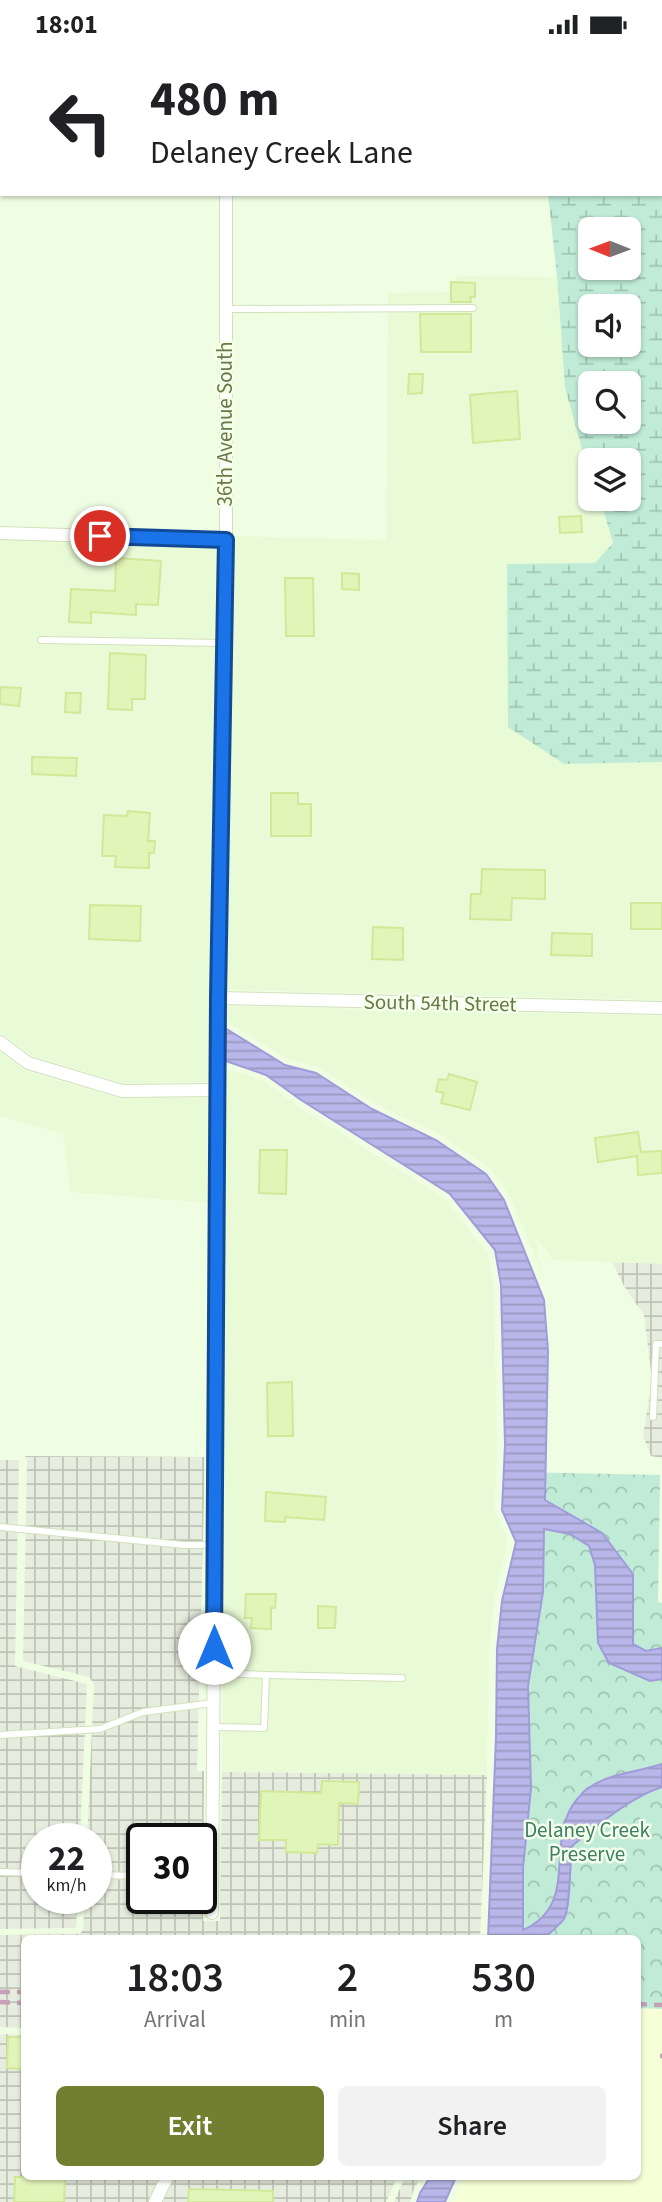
<!DOCTYPE html>
<html lang="en">
<head>
<meta charset="utf-8">
<style>
	body { margin:0; font-family:"Source Sans 3",sans-serif; background:#f2f2f2; color:#202124; height:100vh; display:flex; flex-direction:column; font-size:26px; white-space:nowrap }
	* { box-sizing:border-box; margin:0 }
	p { font-size:23px; color:#757577 }
	.icon { flex:none; width:38px; height:38px; fill:none; stroke:currentColor; stroke-width:2; stroke-linecap:round; stroke-linejoin:round }
	.map { position:relative; flex:1; overflow:hidden }
	.side { position:absolute; left:21px; top:1886px; width:620px; height:245px; display:flex; flex-direction:column; background:#fff; border-radius:10px; box-shadow:0 2px 5px #0004 }
	.side>* { flex:none }
	.hud { position:absolute; left:0px; top:0px; width:663px; height:147px; box-shadow:0 2px 5px #0004; background:#fff; color:#202124; overflow:hidden }
	.needle { width:46px; rotate:271deg }
	.tools { position:absolute; left:578px; top:168px; display:grid; gap:14px }
	.tools a { display:grid; place-items:center; width:63px; height:63px; border-radius:10px; background:#fff; box-shadow:0 2px 5px #0004; font-size:35px }
	.speed { position:absolute; left:21px; top:1774px; display:flex; gap:14px; font-size:35px; font-weight:700; text-align:center }
	.speed>* { display:grid; place-content:center; width:91px; height:91px; border-radius:50%; background:#fff; box-shadow:0 2px 5px #0004; line-height:1 }
	.speed small { font-size:18px; font-weight:400 }
	.speed .limit { border:4px solid #111; border-radius:10px; background:#fff; color:#111 }
	.pin { position:absolute; display:grid; place-items:center; width:60px; height:60px; color:#fff; margin:-30px; border:4px solid #fff; border-radius:50%; box-shadow:0 2px 7px #0007 }
	.me { position:absolute; width:77px; margin:-38px; rotate:0deg; stroke-linejoin:round; filter:drop-shadow(0 0 5px #0008) }
	.turn { display:flex; align-items:center; gap:24px; height:147px; padding:0 35px; font-size:32px }
	.turn .icon { width:91px; height:91px; stroke-width:2.5 }
	.turn b { display:block; font-size:49px; line-height:60px }
	.eta { display:flex; justify-content:space-evenly; align-items:center; height:119px; text-align:center }
	.eta b { font-size:42px; font-weight:600; line-height:49px }
	.cta { display:flex; gap:14px; margin-top:auto; padding:14px 35px }
	.cta a { flex:1; height:80px; border-radius:10px; background:#727e30; color:#fff; font-size:28px; font-weight:600; line-height:80px; text-align:center }
	.cta a+a { background:#f2f2f2; color:#202124 }
	.status { display:flex; justify-content:space-between; align-items:center; height:49px; padding:0 35px; background:#fff; direction:ltr }
	.status svg { height:19px; fill:currentColor }
	.map>svg:first-child { display:block }
</style>
</head>
<body>
<div class="status"><b>18:01</b><svg viewBox="0 0 49 12"><path d="M0 12V9h3v3zM5 12V6h3v6zM10 12V3h3v9zM15 12V0h3v12zM26 1h20v11H26zM47 4h2v5h-2z"/></svg></div>
<div class="map">
<svg width="662" height="2153" viewBox="0 0 662 2153">
	<defs>
		<pattern id="industrial-grid" width="8" height="8" patternUnits="userSpaceOnUse" patternTransform="scale(1.75)"><rect width="8" height="8" fill="#e7edde"/><path d="M0 4h8M4 0v8" fill="none" stroke="#bfc5b6"/></pattern>
		<pattern id="wetland-marsh" width="20" height="14" patternUnits="userSpaceOnUse" patternTransform="scale(1.75)"><rect width="20" height="14" fill="#c0ecd7"/><path d="M1 5h8M5 5V1M11 12h8M15 12V8" fill="none" stroke="#a0c4b0"/></pattern>
		<pattern id="park-crowns" width="20" height="18" patternUnits="userSpaceOnUse" patternTransform="scale(1.75)"><rect width="20" height="18" fill="#c0ecd7"/><path d="M2 6a3 3 0 1 1 6 0M12 15a3 3 0 1 1 6 0" fill="none" stroke="#a0c4b0"/></pattern>
		<pattern id="water-rules" width="6" height="5" patternUnits="userSpaceOnUse" patternTransform="scale(1.75)"><rect width="6" height="5" fill="#b9b6e9"/><path d="M0 2.5h6" fill="none" stroke="#9a99bf"/></pattern>
	</defs>
	<rect width="100%" height="100%" fill="#effee3"/>
	<g fill="#e9fbd6">
		<polygon points="0,0 217,0 217,2 2,2 2,16 0,15"/>
		<polygon points="235,0 662,0 662,35 662,2 235,2"/>
		<polygon points="456,227 557,228 565,339 590,424 590,450 600,450 613,494 595,514 507,516 564,715 662,713 662,951 227,941 234,487 386,491 388,244 453,243"/>
		<polygon points="0,481 217,486 209,1033 123,1034 33,1007 0,983"/>
		<polygon points="227,957 662,967 662,1215 553,1211 535,1187 542,1225 511,1149 491,1120 439,1085 376,1055 321,1019 288,1010 227,973"/>
		<polygon points="0,1003 25,1022 119,1049 209,1049 208,1154 70,1143 63,1085 0,1067"/>
		<polygon points="227,1020 262,1031 296,1056 445,1150 487,1204 494,1236 497,1396 495,1460 508,1493 494,1551 489,1600 487,1726 222,1723"/>
	</g>
	<polygon fill="#f6ffd5" points="637,1955 662,1955 662,2153 453,2153 464,2128 637,2128"/>
	<g fill="url(#industrial-grid)" fill-rule="evenodd">
		<polygon points="612,1213 662,1215 662,1409 651,1407 643,1387 652,1331 644,1266 624,1237"/>
		<path d="M25 1407 205 1408 197 1722H204L203 1872H220L222 1723 487 1726 480 1890H24V1979L0 1978V1886L80 1885 83 1880 85 1850H96V1790H87L94 1635 89 1628 23 1612 27 1411ZM142 1790H201V1850H142Z"/>
		<polygon points="0,1411 19,1411 15,1617 87,1635 80,1790 37,1790 37,1850 77,1850 76,1879 0,1880"/>
		<polygon points="0,1985 24,1986 24,2128 397,2128 386,2153 0,2153"/>
		<polygon points="405,2128 421,2128 414,2140 410,2153 394,2153"/>
	</g>
	<path fill="url(#wetland-marsh)" fill-rule="evenodd" d="M662 64V713L564 715 508 678 507 515 595 514 613 494 600 450H628V411H590V424L588 422 565 339 557 228 548 145H662ZM628 180V219H590V180ZM628 257V296H590V257ZM628 334V373H590V334Z"/>
	<polygon fill="url(#park-crowns)" points="519,1423 660,1426 658,1553 662,1554 662,1960 637,1959 637,1890 510,1890"/>
	<g fill="url(#water-rules)" stroke="#a09bdb" stroke-width="2">
		<path d="M225 979 285 1016 316 1024 372 1060 436 1091 486 1125 504 1151 544 1251 548 1302 545 1451 602 1484 633 1525V1595L646 1602 662 1599V1630L650 1632 609 1614 598 1594 595 1516 589 1497 570 1485 544 1480 543 1543 528 1637 531 1739 523 1819V1881C582 1855 542 1791 578 1749 582 1745 585 1740 590 1738 611 1724 638 1723 662 1715V1738C629 1749 600 1775 573 1796 569 1813 571 1857 564 1870 559 1877 549 1884 543 1890H488L496 1688 497 1600 502 1552 516 1493 502 1461 505 1396 501 1236 495 1201 450 1145 301 1051 266 1026 223 1011Z"/>
		<polygon points="430,2128 456,2128 445,2153 417,2153 420,2144"/>
	</g>
	<g fill="#e2f5b8" stroke="#d0e998" stroke-width="2">
		<polygon points="451,233 475,234 475,248 470,248 471,253 451,253"/>
		<polygon points="420,265 471,265 471,303 421,303"/>
		<polygon points="409,325 423,325 422,344 408,345"/>
		<polygon points="517,342 520,390 473,394 470,346"/>
		<polygon points="581,467 582,483 560,484 559,468"/>
		<polygon points="116,509 161,512 158,556 136,555 136,566 91,563 91,574 69,573 71,540 115,542"/>
		<polygon points="342,524 359,525 359,541 342,540"/>
		<polygon points="285,529 313,529 314,587 286,587"/>
		<polygon points="110,604 146,606 145,650 132,650 132,661 108,660"/>
		<polygon points="0,638 21,639 19,657 0,655"/>
		<polygon points="66,644 81,644 80,664 65,663"/>
		<polygon points="32,708 77,709 76,727 32,725"/>
		<polygon points="271,744 298,744 298,755 311,755 311,787 271,787"/>
		<polygon points="128,762 150,764 148,792 155,792 154,804 149,804 149,819 115,818 116,807 102,807 104,766 127,767"/>
		<polygon points="482,820 545,821 545,850 512,849 511,871 470,870 471,845 481,845"/>
		<rect x="631" y="854" width="31" height="26"/>
		<polygon points="90,856 141,857 140,892 89,890"/>
		<polygon points="373,878 403,879 403,911 372,910"/>
		<polygon points="552,884 592,885 592,907 551,906"/>
		<polygon points="449,1025 477,1033 470,1061 441,1054 444,1044 436,1042 439,1030 447,1031"/>
		<polygon points="638,1083 641,1103 662,1102 662,1124 638,1126 637,1107 598,1113 595,1089"/>
		<polygon points="260,1101 287,1101 286,1145 259,1144"/>
		<polygon points="292,1333 293,1387 268,1387 267,1334"/>
		<polygon points="266,1443 326,1448 324,1471 285,1468 285,1473 265,1472"/>
		<polygon points="246,1545 276,1545 275,1559 271,1559 271,1580 251,1579 252,1569 245,1569"/>
		<polygon points="318,1557 336,1558 335,1579 318,1579"/>
		<polygon points="322,1732 359,1733 358,1755 339,1754 338,1796 318,1795 317,1804 286,1803 286,1791 259,1791 261,1742 321,1744"/>
		<polygon points="8,1988 24,1988 24,2020 7,2019"/>
		<polygon points="15,2128 65,2128 64,2153 14,2153"/>
		<polygon points="189,2140 273,2142 273,2153 188,2153"/>
	</g>
	<g fill="none" stroke-linecap="round" stroke-linejoin="round">
		<defs>
			<g id="lane">
				<polyline points="225,260 473,259"/>
				<polyline points="41,591 224,594"/>
				<polyline points="653,1368 656,1295 662,1295"/>
				<polyline points="0,1478 184,1496 215,1496"/>
				<polyline points="266,1626 402,1629"/>
				<polyline points="213,1678 264,1679 266,1626 214,1624"/>
				<polyline points="0,1686 100,1680 143,1663 213,1654"/>
				<polyline points="0,1823 37,1824"/>
				<polyline points="96,1826 142,1827"/>
			</g>
			<g id="street">
				<polyline points="226,2 226,0"/>
				<polyline points="0,484 226,491"/>
				<polyline points="218,949 662,959"/>
				<polyline points="0,993 28,1014 122,1042 218,1041"/>
				<polyline points="212,1864 218,949 226,491 226,145"/>
				<polyline points="155,2153 167,2128"/>
			</g>
		</defs>
		<use href="#lane" stroke="#d2e1bb" stroke-width="8"/>
		<use href="#street" stroke="#d2e1bb" stroke-width="14"/>
		<use href="#lane" stroke="#fff" stroke-width="6"/>
		<use href="#street" stroke="#fff" stroke-width="12"/>
		<g stroke="#c8a0b6" stroke-width="4.5" stroke-dasharray="10 7" stroke-linecap="butt">
			<polyline points="0,1943 24,1943"/>
			<polyline points="0,1953 24,1954"/>
			<polyline points="637,1955 662,1956"/>
			<polyline points="660,2007 662,2007"/>
		</g>
	</g>
	<g fill="none" stroke-linecap="round" stroke-linejoin="round">
		<defs>
			<polyline id="route" points="100,487 226,491 218,949 214,1599"/>
		</defs>
		<use href="#route" stroke="#114b97" stroke-width="18"/>
		<use href="#route" stroke="#1a73e8" stroke-width="12"/>
	</g>
	<g text-anchor="middle" dominant-baseline="central" stroke-width="5" stroke-linejoin="round" paint-order="stroke">
		<g font-size="21" fill="#6a7847" stroke="#f4ffea">
			<text transform="translate(225 375) rotate(-90)">36th Avenue South</text>
			<text transform="translate(440 954) rotate(1)">South 54th Street</text>
		</g>
		<g font-size="21" fill="#3e7e66" stroke="#f4ffea">
			<text x="587" y="1781">Delaney Creek<tspan x="587" dy="24">Preserve</tspan></text>
		</g>
	</g>
</svg>
<div class="tools">
<a><svg class="needle" viewBox="-14 -14 28 28"><path d="M0-13l5 13h-10z" fill="#e53935"/><path d="M0 13l5-13h-10z" fill="#757577"/></svg></a>
<a><svg class="icon" aria-label="sound" viewBox="0 0 24 24"><path d="M4 9h4l5-4v14l-5-4H4zM17 9q2 3 0 6"/></svg></a>
<a><svg class="icon" aria-label="search" viewBox="0 0 24 24"><circle cx="10" cy="10" r="6"/><path d="M15 15l6 6"/></svg></a>
<a><svg class="icon" aria-label="layers" viewBox="0 0 24 24"><path d="M12 4l9 5-9 5-9-5zM3 14l9 5 9-5"/></svg></a>
</div>
<div class="speed"><div>22<small>km/h</small></div><div class="limit">30</div></div>
<div class="pin" style="left:100px;top:487px;background:#d93025"><svg class="icon" aria-label="arrive" viewBox="0 0 24 24"><path d="M6 21V4h12l-3 4 3 4H6"/></svg></div>
<svg class="me" style="left:214px;top:1599px" viewBox="-20 -20 40 40"><circle r="19" fill="#fff"/><path d="M0-13L10 11 0 6-10 11z" fill="#1a73e8"/></svg>
<div class="hud">
<div class="turn"><svg class="icon" aria-label="left" viewBox="0 0 24 24"><path d="M17 20v-9H6M10 6l-5 5 5 5"/></svg><div><b>480 m</b>Delaney Creek Lane</div></div>
</div>
<section class="side">
<div class="eta">
<div><b>18:03</b><p>Arrival</p></div>
<div><b>2</b><p>min</p></div>
<div><b>530</b><p>m</p></div>
</div>
<div class="cta"><a>Exit</a><a>Share</a></div>
</section>
</div>
</body>
</html>
